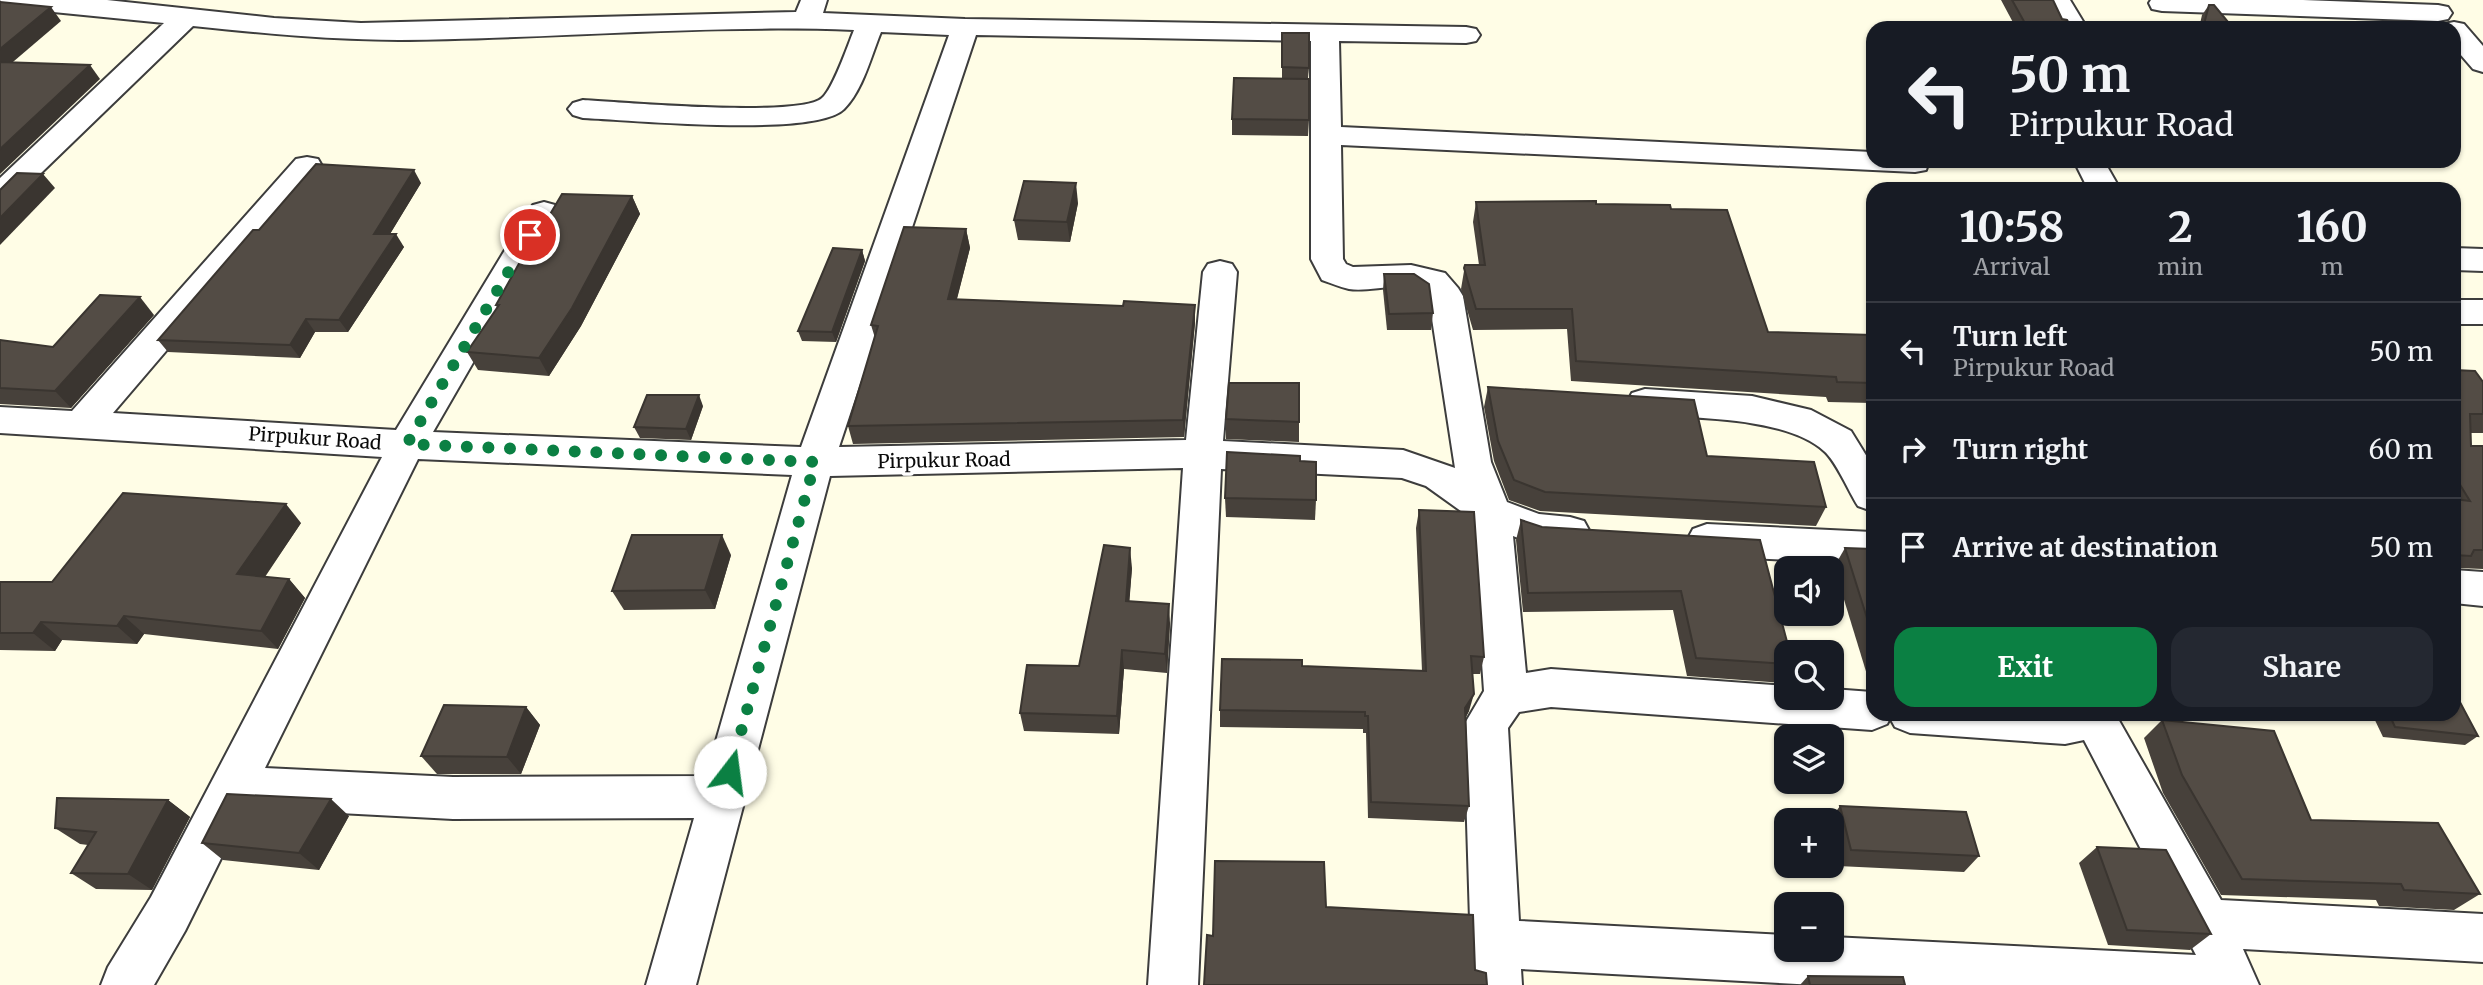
<!DOCTYPE html>
<html lang="en">
<head>
<meta charset="utf-8">
<style>
	body { margin:0; font-family:Merriweather,serif; background:#242831; color:#f1f3f6; height:100vh; display:flex; flex-direction:column; font-size:26px; white-space:nowrap }
	* { box-sizing:border-box; margin:0 }
	p { font-size:23px; color:#9ea1a6 }
	.icon { flex:none; width:38px; height:38px; fill:none; stroke:currentColor; stroke-width:2; stroke-linecap:round; stroke-linejoin:round }
	.map { position:relative; flex:1; overflow:hidden }
	.panel { position:absolute; left:1866px; top:182px; width:595px; height:539px; display:flex; flex-direction:column; background:#171b24; border-radius:21px; box-shadow:0 2px 5px #0004 }
	.panel>* { flex:none }
	.guide { position:absolute; left:1866px; top:21px; width:595px; height:147px; border-radius:21px; box-shadow:0 2px 5px #0004; background:#171b24; color:#f1f3f6; overflow:hidden }
	.tools { position:absolute; left:1774px; top:556px; display:grid; gap:14px }
	.tools a { display:grid; place-items:center; width:70px; height:70px; border-radius:14px; background:#171b24; box-shadow:0 2px 5px #0004; font-size:35px }
	.pin { position:absolute; display:grid; place-items:center; width:60px; height:60px; color:#fff; margin:-30px; border:4px solid #fff; border-radius:50%; box-shadow:0 2px 7px #0007 }
	.me { position:absolute; width:77px; margin:-38px; rotate:15deg; stroke-linejoin:round; filter:drop-shadow(0 0 5px #0008) }
	.turn { display:flex; align-items:center; gap:24px; height:147px; padding:0 28px; font-size:32px }
	.turn .icon { width:91px; height:91px; stroke-width:2.5 }
	.turn b { display:block; font-size:49px; line-height:60px }
	.eta { display:flex; justify-content:space-evenly; align-items:center; height:119px; text-align:center }
	.eta b { font-size:42px; font-weight:700; line-height:49px }
	.button { display:flex; gap:14px; margin-top:auto; padding:14px 28px }
	.button a { flex:1; height:80px; border-radius:21px; background:#0b8043; color:#fff; font-size:28px; font-weight:700; line-height:80px; text-align:center }
	.button a+a { background:#242831; color:#f1f3f6 }
	ul { padding:0; list-style:none }
	li { display:flex; align-items:center; gap:21px; height:98px; padding:0 28px; border-top:2px solid #363941 }
	li div { flex:1 }
	li b { display:block; font-size:26px }
	li em { font-style:normal }
	.map>svg:first-child { display:block }
</style>
</head>
<body>
<div class="map">
<svg width="2483" height="985" viewBox="0 0 2483 985">
	<rect width="100%" height="100%" fill="#fffde6"/>
	<g fill="none" stroke-linecap="round" stroke-linejoin="round">
		<defs>
			<g id="minor">
				<path d="M0 0H107L274 18 361 23 796 12 801 0H827L823 13 965 19 1466 27 1476 29 1480 35 1476 41 1466 43 1339 41 1341 127 1872 152V161H1929L1926 170 1915 172 1341 145 1343 259 1346 264 1353 267 1411 265 1445 273 1458 288 1463 296 1491 462 1507 502 1539 514 1570 517 1584 521 1590 532 1584 543C1560 551 1536 545 1513 536L1526 673 1551 669 1787 686V698H1832V689L1872 692V714H2118L2117 717 2221 900 2483 914V962L2243 949 2259 985H1816L1521 969 1522 985H1472L1464 725 1484 691 1472 519 1426 486 1402 478 1221 469 1198 985H1148L1183 468 830 476 696 985H646L694 818 453 819 246 808 185 931 154 985H101L108 967 151 897 382 457 0 433V407L72 411 296 159 307 157 318 159 322 166 318 173 113 413 396 430 528 212 533 205 544 202 555 205 560 212 433 432 801 447 949 35 881 32C871 56 863 90 844 109 815 138 629 120 583 118L573 115 568 109 573 103 583 100C620 102 800 118 822 98 833 89 848 45 854 30 702 24 551 39 399 40 330 40 261 33 193 26L11 202 0 205V178L164 23 13 8 4 6ZM976 35 1311 41V259L1322 280C1331 283 1340 287 1349 289 1375 293 1410 276 1429 299L1455 468 1403 450 1223 441 1237 272 1232 264 1220 261 1208 264 1203 272 1186 440 839 447ZM418 459 792 475 706 776 453 777 265 768ZM1551 707 1872 730 1887 724 1890 718 1895 727 1910 733 2065 744 2084 740 2196 955 1832 937V950H1787V935L1519 921 1508 728 1519 712Z"/>
				<polygon points="2044,0 2070,0 2087,28 2059,28"/>
				<polygon points="2151,0 2303,0 2438,5 2448,7 2452,13 2448,19 2438,21 2162,11 2152,9 2149,3"/>
				<polygon points="2454,22 2464,24 2483,46 2483,72 2473,69 2454,47 2454,28 2442,28 2444,24"/>
				<polygon points="2074,161 2104,161 2120,189 2088,189"/>
				<polygon points="2454,248 2483,249 2483,271 2454,270"/>
				<rect x="2454" y="300" width="29" height="24"/>
				<path d="M1645 389 1752 396 1811 410 1851 431 1872 465V511L1858 506C1849 492 1836 461 1824 451 1787 417 1694 418 1645 415L1632 411 1627 402 1632 393Z"/>
				<polygon points="1707,524 1872,532 1872,564 1707,556 1693,551 1687,540 1693,529"/>
				<polygon points="2454,570 2483,572 2483,606 2454,603"/>
			</g>
		</defs>
		<use href="#minor" stroke="#3d3d3d" stroke-width="4"/>
		<use href="#minor" fill="#fff" fill-rule="evenodd"/>
	</g>
	<g fill="#47413b">
		<polygon points="2001,0 2053,0 2062,19 2071,27 2071,28 2016,28"/>
		<polygon points="2209,5 2233,28 2199,28 2202,15"/>
		<polygon points="1282,33 1309,68 1308,78 1282,78"/>
		<polygon points="1232,119 1309,120 1308,136 1232,135"/>
		<polygon points="421,183 390,234 404,247 348,332 315,332 300,358 168,352 158,340 259,230"/>
		<polygon points="632,196 640,214 581,326 549,376 478,370 467,352 497,308 496,305 539,233"/>
		<polygon points="1476,202 1596,204 1671,209 1768,332 1872,335 1872,403 1828,402 1826,397 1571,381 1567,329 1473,330 1461,289 1465,265 1479,265 1473,222"/>
		<polygon points="1078,203 1070,242 1018,240 1014,220"/>
		<polygon points="966,229 970,248 957,299 1195,323 1184,437 853,444 848,426 875,338 871,325"/>
		<polygon points="862,250 865,261 836,342 802,341 798,331"/>
		<polygon points="1384,274 1433,313 1431,330 1387,330 1383,290"/>
		<polygon points="154,315 71,408 0,404 0,340 53,347"/>
		<polygon points="2454,370 2483,382 2483,433 2471,433 2471,446 2483,446 2483,569 2459,568 2454,572"/>
		<polygon points="1488,387 1707,456 1826,507 1816,526 1540,511 1509,500 1494,461 1484,407"/>
		<polygon points="703,406 691,440 640,438 634,427"/>
		<polygon points="1226,419 1299,422 1299,442 1226,439"/>
		<polygon points="1300,461 1316,500 1315,520 1226,517 1225,498"/>
		<polygon points="1419,510 1484,657 1480,674 1472,674 1469,711 1466,717 1469,806 1464,822 1368,818 1366,733 1363,733 1363,729 1220,727 1220,710 1302,666 1422,671 1416,528"/>
		<polygon points="1521,520 1542,527 1760,540 1787,653 1787,676 1783,683 1687,676 1673,610 1523,612 1516,540"/>
		<polygon points="301,523 265,577 289,579 305,598 278,649 144,634 137,644 62,640 55,651 0,650 0,581 52,582"/>
		<polygon points="1845,548 1872,549 1872,691 1834,567"/>
		<polygon points="731,555 715,609 624,610 612,591"/>
		<polygon points="1132,568 1129,601 1170,623 1167,673 1124,669 1119,734 1024,731 1020,713 1079,666"/>
		<polygon points="526,707 540,725 521,774 437,774 421,756"/>
		<polygon points="2372,714 2454,714 2478,736 2465,745 2383,737"/>
		<polygon points="2162,720 2311,820 2480,894 2454,910 2379,906 2376,900 2221,895 2163,793 2144,738"/>
		<polygon points="168,800 190,817 152,890 96,889 71,873 88,845 80,844 55,828"/>
		<polygon points="1840,806 1979,856 1964,872 1838,866 1832,841 1832,821 1829,821"/>
		<polygon points="349,816 319,870 223,860 202,843"/>
		<polygon points="2097,847 2211,934 2190,950 2108,945 2079,863"/>
		<polygon points="1808,976 1905,985 1800,985"/>
	</g>
	<g fill="#3a3530">
		<polygon points="51,7 61,21 0,73 0,49"/>
		<polygon points="90,65 100,79 0,174 0,149"/>
		<polygon points="414,170 421,183 382,247 374,234"/>
		<polygon points="43,174 55,188 0,245 0,218"/>
		<polygon points="1076,183 1078,203 1070,242 1067,222"/>
		<polygon points="632,196 640,214 581,326 549,376 539,358"/>
		<polygon points="966,229 970,248 952,317 948,299"/>
		<polygon points="396,234 404,247 348,332 339,320"/>
		<polygon points="862,250 865,261 836,342 832,332"/>
		<polygon points="140,297 154,315 71,408 55,391"/>
		<polygon points="1195,305 1195,323 1184,437 1183,420"/>
		<polygon points="306,319 315,332 300,358 290,345"/>
		<polygon points="699,395 703,406 691,440 686,429"/>
		<polygon points="286,504 301,523 254,592 237,574"/>
		<polygon points="722,535 731,555 715,609 705,590"/>
		<polygon points="1130,548 1132,568 1128,620 1126,601"/>
		<polygon points="289,579 305,598 278,649 261,631"/>
		<polygon points="1169,604 1170,623 1167,673 1165,654"/>
		<polygon points="124,616 144,634 137,644 117,626"/>
		<polygon points="41,622 62,640 55,651 33,633"/>
		<polygon points="1122,650 1124,669 1119,734 1117,716"/>
		<polygon points="1474,694 1469,711 1461,725 1465,708"/>
		<polygon points="526,707 540,725 521,774 507,757"/>
		<polygon points="331,799 349,816 319,870 299,853"/>
		<polygon points="168,800 190,817 152,890 128,874"/>
	</g>
	<g fill="#534c45" stroke="#3a3530" stroke-width="2">
		<polygon points="2012,0 2053,0 2062,19 2067,20 2071,27 2026,25"/>
		<polygon points="0,2 51,7 0,49"/>
		<polygon points="2209,5 2214,5 2233,28 2203,28"/>
		<polygon points="1282,33 1309,33 1309,68 1282,67"/>
		<polygon points="0,62 90,65 0,149"/>
		<polygon points="1234,78 1309,79 1309,120 1232,119"/>
		<polygon points="316,164 414,170 374,234 396,234 339,320 306,319 290,345 158,340 253,230 259,230"/>
		<polygon points="17,173 43,174 0,218 0,190"/>
		<polygon points="1024,181 1076,183 1067,222 1014,220"/>
		<polygon points="562,194 632,196 572,308 539,358 467,352 499,305 496,305 536,233 539,233"/>
		<polygon points="1596,201 1596,204 1670,205 1671,209 1727,210 1768,332 1872,335 1872,383 1837,382 1836,377 1576,361 1572,309 1476,309 1464,268 1465,265 1485,265 1476,202"/>
		<polygon points="904,227 966,229 948,299 1123,306 1124,301 1195,305 1183,420 848,426 878,326 871,325"/>
		<polygon points="833,248 862,250 832,332 798,331"/>
		<polygon points="1384,274 1414,274 1429,284 1433,313 1389,314"/>
		<polygon points="100,295 140,297 55,391 0,388 0,340 53,347"/>
		<polygon points="2454,370 2475,371 2483,382 2483,414 2470,414 2471,446 2483,446 2483,550 2474,550 2471,556 2454,555 2454,499 2470,501 2454,475"/>
		<polygon points="1229,383 1299,383 1299,422 1226,419"/>
		<polygon points="1488,387 1694,400 1707,456 1814,462 1826,507 1545,492 1514,480 1498,441"/>
		<polygon points="647,395 699,395 686,429 634,427"/>
		<polygon points="1227,452 1300,456 1300,461 1316,462 1316,500 1225,498"/>
		<polygon points="123,493 286,504 237,574 289,579 261,631 124,616 117,626 41,622 33,633 0,633 0,582 52,582"/>
		<polygon points="1419,510 1474,512 1484,657 1471,656 1474,694 1465,708 1469,806 1371,802 1368,716 1365,716 1365,712 1220,710 1222,659 1302,660 1302,666 1426,671"/>
		<polygon points="1521,520 1542,527 1760,540 1790,653 1787,653 1787,664 1696,658 1681,591 1528,593"/>
		<polygon points="632,535 722,535 705,590 612,591"/>
		<polygon points="1104,545 1130,548 1126,601 1169,604 1165,654 1122,650 1117,716 1020,713 1027,665 1079,666"/>
		<polygon points="1845,548 1872,549 1872,634"/>
		<polygon points="2454,691 2478,736 2395,727 2389,714 2454,714"/>
		<polygon points="444,705 526,707 507,757 421,756"/>
		<polygon points="2162,720 2274,731 2311,820 2438,823 2480,894 2404,890 2401,884 2242,879 2182,775"/>
		<polygon points="227,794 331,799 299,853 202,843"/>
		<polygon points="57,798 168,800 128,874 71,873 96,832 55,828"/>
		<polygon points="1840,806 1966,812 1979,856 1851,850"/>
		<polygon points="2097,847 2166,850 2211,934 2127,930"/>
		<polygon points="1215,861 1324,862 1326,907 1473,915 1475,970 1486,973 1487,985 1204,985 1207,935 1213,936"/>
		<polygon points="1808,976 1903,977 1905,985 1810,985"/>
	</g>
	<g fill="none" stroke-linecap="round" stroke-linejoin="round">
		<polyline stroke="#0b8043" stroke-width="12" stroke-dasharray="0 21.6" points="530,235 407,444 815,462 730,772"/>
	</g>
	<g text-anchor="middle" dominant-baseline="central" stroke-width="7" stroke-linejoin="round" paint-order="stroke">
		<g font-size="19" fill="#0a0a0a" stroke="#fff">
			<text transform="translate(315 438) rotate(4)">Pirpukur Road</text>
			<text transform="translate(944 460) rotate(-1)">Pirpukur Road</text>
		</g>
	</g>
</svg>
<div class="tools">
<a><svg class="icon" aria-label="sound" viewBox="0 0 24 24"><path d="M4 9h4l5-4v14l-5-4H4zM17 9q2 3 0 6"/></svg></a>
<a><svg class="icon" aria-label="search" viewBox="0 0 24 24"><circle cx="10" cy="10" r="6"/><path d="M15 15l6 6"/></svg></a>
<a><svg class="icon" aria-label="layers" viewBox="0 0 24 24"><path d="M12 4l9 5-9 5-9-5zM3 14l9 5 9-5"/></svg></a>
<a>+</a>
<a>−</a>
</div>
<div class="pin" style="left:530px;top:235px;background:#d93025"><svg class="icon" aria-label="arrive" viewBox="0 0 24 24"><path d="M6 21V4h12l-3 4 3 4H6"/></svg></div>
<svg class="me" style="left:730px;top:772px" viewBox="-20 -20 40 40"><circle r="19" fill="#fff"/><path d="M0-13L10 11 0 6-10 11z" fill="#0b8043"/></svg>
<div class="guide">
<div class="turn"><svg class="icon" aria-label="left" viewBox="0 0 24 24"><path d="M17 20v-9H6M10 6l-5 5 5 5"/></svg><div><b>50 m</b>Pirpukur Road</div></div>
</div>
<section class="panel">
<div class="eta">
<div><b>10:58</b><p>Arrival</p></div>
<div><b>2</b><p>min</p></div>
<div><b>160</b><p>m</p></div>
</div>
<ul>
<li><svg class="icon" aria-label="left" viewBox="0 0 24 24"><path d="M17 20v-9H6M10 6l-5 5 5 5"/></svg><div><b>Turn left</b><p>Pirpukur Road</p></div><em>50 m</em></li>
<li><svg class="icon" aria-label="right" viewBox="0 0 24 24"><path d="M7 20v-9h11M14 6l5 5-5 5"/></svg><div><b>Turn right</b></div><em>60 m</em></li>
<li><svg class="icon" aria-label="arrive" viewBox="0 0 24 24"><path d="M6 21V4h12l-3 4 3 4H6"/></svg><div><b>Arrive at destination</b></div><em>50 m</em></li>
</ul>
<div class="button"><a>Exit</a><a>Share</a></div>
</section>
</div>
</body>
</html>
